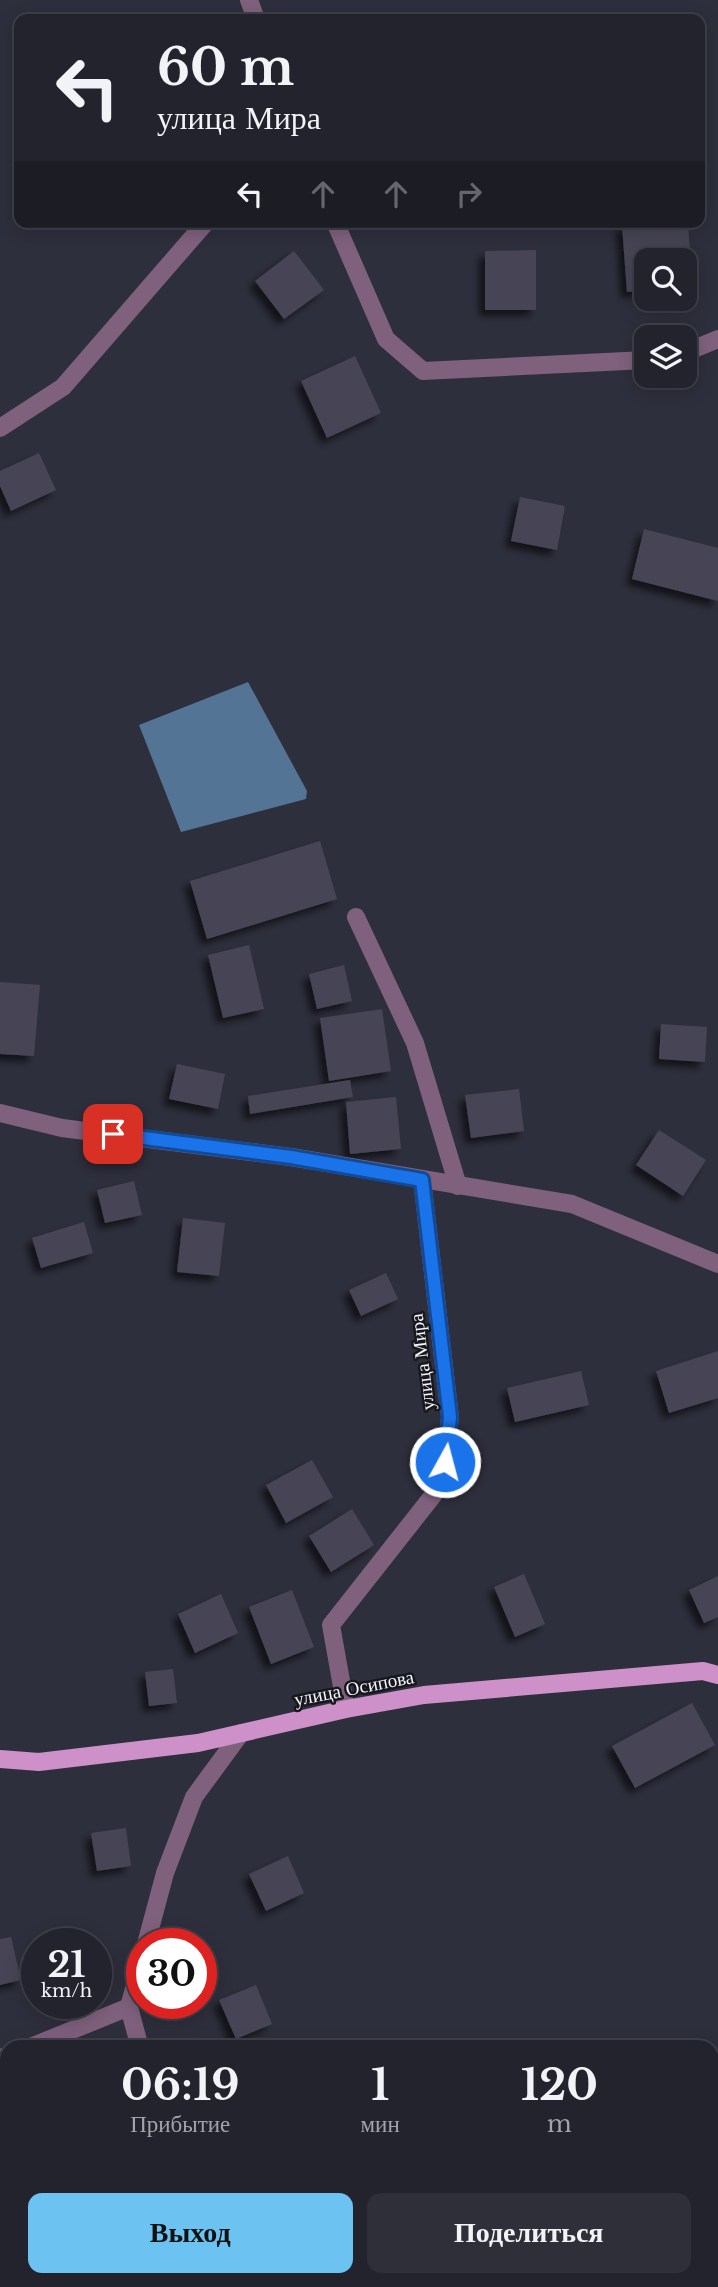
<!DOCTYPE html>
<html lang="ru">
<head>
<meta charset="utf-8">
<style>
	body { margin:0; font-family:"Libre Baskerville",serif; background:#2e2f39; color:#f1f3f6; height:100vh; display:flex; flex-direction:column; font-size:26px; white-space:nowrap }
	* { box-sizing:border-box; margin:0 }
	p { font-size:23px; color:#a2a4aa }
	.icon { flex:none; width:38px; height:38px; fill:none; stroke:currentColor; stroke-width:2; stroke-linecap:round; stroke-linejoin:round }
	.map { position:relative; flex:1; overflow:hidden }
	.sheet { position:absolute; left:0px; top:2040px; width:719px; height:247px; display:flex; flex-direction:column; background:#22232d; border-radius:21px 21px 0 0; box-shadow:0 4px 18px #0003,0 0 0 2px #3f4049 }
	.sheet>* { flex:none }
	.banner { position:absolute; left:14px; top:14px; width:691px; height:214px; border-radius:14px; box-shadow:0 4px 18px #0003,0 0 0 2px #3f4049; background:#22232d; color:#f1f3f6; overflow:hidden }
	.tools { position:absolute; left:634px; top:248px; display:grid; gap:14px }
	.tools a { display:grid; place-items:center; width:63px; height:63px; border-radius:14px; background:#22232d; box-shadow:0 4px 18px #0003,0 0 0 2px #3f4049; font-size:35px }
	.speed { position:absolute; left:21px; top:1928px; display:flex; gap:14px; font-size:35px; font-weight:700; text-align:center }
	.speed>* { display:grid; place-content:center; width:91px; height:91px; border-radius:50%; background:#22232d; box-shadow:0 4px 18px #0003,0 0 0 2px #3f4049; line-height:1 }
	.speed small { font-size:18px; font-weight:400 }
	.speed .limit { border:10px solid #d22; background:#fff; color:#111 }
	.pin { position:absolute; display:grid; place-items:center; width:60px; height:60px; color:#fff; margin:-30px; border-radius:14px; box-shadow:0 4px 10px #0006 }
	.me { position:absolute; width:77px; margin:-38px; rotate:7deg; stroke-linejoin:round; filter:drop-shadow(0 0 5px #0008) }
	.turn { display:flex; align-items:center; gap:24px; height:147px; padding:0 28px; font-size:32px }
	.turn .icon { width:91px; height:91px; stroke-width:2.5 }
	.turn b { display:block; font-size:49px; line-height:60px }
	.lanes { display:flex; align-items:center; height:66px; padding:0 28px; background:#0003; justify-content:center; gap:35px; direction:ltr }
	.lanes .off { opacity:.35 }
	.eta { display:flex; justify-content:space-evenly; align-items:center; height:119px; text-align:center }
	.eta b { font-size:42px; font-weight:700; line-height:49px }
	.button { display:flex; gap:14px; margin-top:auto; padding:14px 28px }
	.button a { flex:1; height:80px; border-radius:14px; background:#6cc3f2; color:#111; font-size:28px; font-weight:700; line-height:80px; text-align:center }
	.button a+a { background:#2e2f39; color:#f1f3f6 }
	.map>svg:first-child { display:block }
</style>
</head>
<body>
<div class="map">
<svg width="718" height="2287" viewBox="0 0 718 2287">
	<defs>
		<filter id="shadow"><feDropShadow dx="-6" dy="6" stdDeviation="3.5" flood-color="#0009"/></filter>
	</defs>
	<rect width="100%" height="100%" fill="#2e2f3c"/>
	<polygon fill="#547495" points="248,682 307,791 306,799 181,832 139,725"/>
	<g fill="#474554" filter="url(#shadow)">
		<polygon points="688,222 692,287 684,288 684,261 646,261 646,290 627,292 622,225"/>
		<polygon points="536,250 536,310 485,310 485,251"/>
		<polygon points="294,251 324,290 284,319 255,281"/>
		<polygon points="355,356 381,413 327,438 301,381"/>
		<polygon points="39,453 56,490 11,511 0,486 0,471"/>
		<polygon points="520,497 565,506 557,550 511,541"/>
		<polygon points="644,529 718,548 718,601 632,579"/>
		<polygon points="320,841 337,899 207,939 190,881"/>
		<polygon points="249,945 264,1009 223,1018 208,955"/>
		<polygon points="344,965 352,1001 317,1009 309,974"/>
		<polygon points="0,982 40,985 34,1056 0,1054"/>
		<polygon points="382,1009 391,1071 329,1081 320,1018"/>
		<polygon points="661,1024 707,1027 705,1062 659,1059"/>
		<polygon points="177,1064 225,1074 218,1109 169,1099"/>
		<polygon points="350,1080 353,1097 250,1114 248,1096"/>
		<polygon points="519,1089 524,1131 471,1138 465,1095"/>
		<polygon points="396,1097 401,1149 350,1154 346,1102"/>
		<polygon points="659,1130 706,1160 683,1196 636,1165"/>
		<polygon points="134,1181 142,1215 105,1223 97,1190"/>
		<polygon points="183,1218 225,1223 219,1276 177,1272"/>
		<polygon points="84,1222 93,1253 41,1268 32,1238"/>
		<polygon points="386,1273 398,1299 361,1316 349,1290"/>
		<polygon points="718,1351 718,1398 669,1413 656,1371"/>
		<polygon points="581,1371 589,1405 515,1422 507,1388"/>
		<polygon points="312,1460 333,1497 286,1523 266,1485"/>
		<polygon points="352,1509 374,1545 331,1572 309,1536"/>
		<polygon points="524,1574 545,1624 515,1637 494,1587"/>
		<polygon points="718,1576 718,1617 704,1623 689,1590"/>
		<polygon points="292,1590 314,1647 271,1664 249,1607"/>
		<polygon points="221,1594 238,1633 195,1653 178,1614"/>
		<polygon points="173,1669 177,1703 149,1706 145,1672"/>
		<polygon points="692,1703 715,1745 635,1788 612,1746"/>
		<polygon points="126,1828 131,1866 97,1871 91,1833"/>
		<polygon points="288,1856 304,1893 266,1911 249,1874"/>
		<polygon points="11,1937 21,1980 0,1985 0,1939"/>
		<polygon points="256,1985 272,2024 236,2039 219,2000"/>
		<polygon points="7,2131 7,2200 0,2183 0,2134"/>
	</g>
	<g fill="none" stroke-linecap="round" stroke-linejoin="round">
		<g stroke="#7f617d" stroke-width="18">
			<polyline points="249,0 256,19"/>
			<polyline points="335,222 386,339 423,371 646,360"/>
			<polyline points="684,353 718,339"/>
			<polyline points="0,428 63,387 206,222"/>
			<polyline points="356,917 415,1043 458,1186"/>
			<polyline points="0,1113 62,1128 291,1157 572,1204 718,1264"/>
			<polyline points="346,1709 331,1625 442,1484 450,1417 422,1180"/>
			<polyline points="146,1944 165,1873 194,1797 241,1733"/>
			<polyline points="28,2048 129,2007"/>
			<polyline points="140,2048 129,2007 142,1960"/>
			<polyline points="0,2058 7,2056"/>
			<polyline points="209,2280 211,2287"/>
		</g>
		<polyline stroke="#cd90c9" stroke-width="18" points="0,1759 39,1762 198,1743 346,1709 424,1695 703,1671 718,1675"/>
	</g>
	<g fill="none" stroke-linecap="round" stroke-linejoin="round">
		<defs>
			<polyline id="route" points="113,1134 291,1157 422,1180 450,1417 445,1462"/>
		</defs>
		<use href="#route" stroke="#114b97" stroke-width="18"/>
		<use href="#route" stroke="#1a73e8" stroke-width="12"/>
	</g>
	<g text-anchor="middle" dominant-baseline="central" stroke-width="5" stroke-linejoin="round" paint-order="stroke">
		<g font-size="19" fill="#f4f4fd" stroke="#17171d">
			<text transform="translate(422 1362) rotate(-97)">улица Мира</text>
			<text transform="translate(354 1688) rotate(-11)">улица Осипова</text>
		</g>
	</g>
</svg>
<div class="tools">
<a><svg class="icon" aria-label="search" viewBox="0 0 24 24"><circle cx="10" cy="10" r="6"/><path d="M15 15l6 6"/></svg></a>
<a><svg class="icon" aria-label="layers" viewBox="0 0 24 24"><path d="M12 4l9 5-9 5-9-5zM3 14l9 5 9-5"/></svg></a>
</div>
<div class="speed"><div>21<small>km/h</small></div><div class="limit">30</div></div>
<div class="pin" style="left:113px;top:1134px;background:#d93025"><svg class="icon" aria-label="arrive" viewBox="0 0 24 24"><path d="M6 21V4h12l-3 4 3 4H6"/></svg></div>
<svg class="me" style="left:445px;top:1462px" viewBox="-20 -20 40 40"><circle r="17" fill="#1a73e8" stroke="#fff" stroke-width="3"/><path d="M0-11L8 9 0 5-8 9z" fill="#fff"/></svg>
<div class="banner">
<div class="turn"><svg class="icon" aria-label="left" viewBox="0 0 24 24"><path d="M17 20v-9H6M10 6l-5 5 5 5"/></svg><div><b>60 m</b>улица Мира</div></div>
<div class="lanes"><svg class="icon" aria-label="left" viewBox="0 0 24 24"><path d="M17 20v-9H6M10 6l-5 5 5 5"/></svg><svg class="icon off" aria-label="ahead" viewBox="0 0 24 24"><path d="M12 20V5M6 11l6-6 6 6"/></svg><svg class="icon off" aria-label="ahead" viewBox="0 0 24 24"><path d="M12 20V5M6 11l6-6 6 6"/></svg><svg class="icon off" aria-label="right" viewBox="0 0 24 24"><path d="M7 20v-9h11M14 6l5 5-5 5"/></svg></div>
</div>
<section class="sheet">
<div class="eta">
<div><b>06:19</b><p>Прибытие</p></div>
<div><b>1</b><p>мин</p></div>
<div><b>120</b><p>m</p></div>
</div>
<div class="button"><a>Выход</a><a>Поделиться</a></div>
</section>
</div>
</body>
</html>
